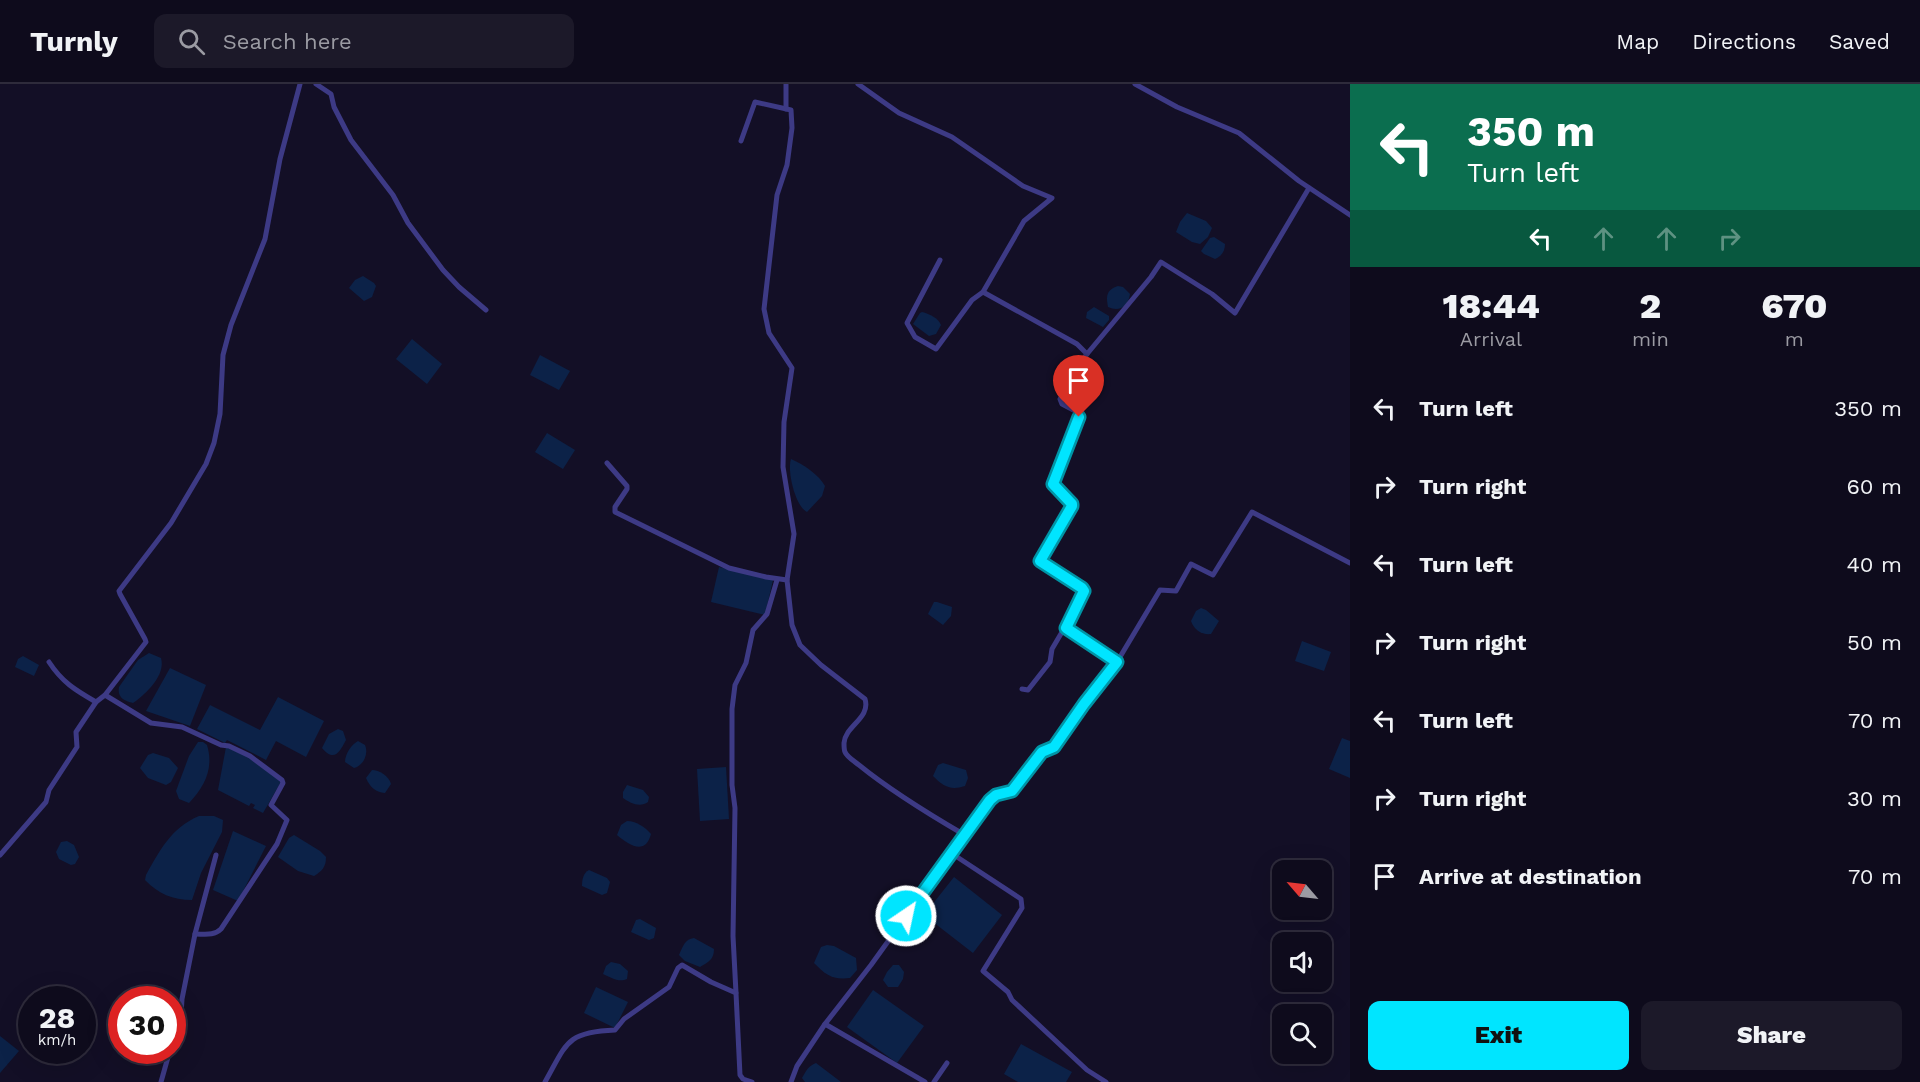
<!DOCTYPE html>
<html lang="en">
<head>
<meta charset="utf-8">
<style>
	body { margin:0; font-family:"Work Sans",sans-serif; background:#1c1929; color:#f1f3f6; height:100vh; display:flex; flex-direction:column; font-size:22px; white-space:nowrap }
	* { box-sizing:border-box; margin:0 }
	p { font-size:20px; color:#9b9ba3 }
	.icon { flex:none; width:33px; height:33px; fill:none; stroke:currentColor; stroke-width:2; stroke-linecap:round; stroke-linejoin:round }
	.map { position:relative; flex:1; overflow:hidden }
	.drawer { display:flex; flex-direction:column; background:#0e0b1c; width:570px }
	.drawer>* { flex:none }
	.top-card { background:#0b6e4f; color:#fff; overflow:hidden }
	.needle { width:39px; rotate:298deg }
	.controls { position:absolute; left:1272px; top:776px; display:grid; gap:12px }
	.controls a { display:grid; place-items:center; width:60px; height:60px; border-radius:12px; background:#0e0b1c; box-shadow:0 6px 24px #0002,0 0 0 2px #2e2b3b; font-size:30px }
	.speed { position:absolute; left:18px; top:902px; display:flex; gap:12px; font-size:30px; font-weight:700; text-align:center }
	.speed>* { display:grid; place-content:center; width:78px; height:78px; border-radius:50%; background:#0e0b1c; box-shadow:0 6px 24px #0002,0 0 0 2px #2e2b3b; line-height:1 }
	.speed small { font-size:15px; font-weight:400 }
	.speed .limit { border:9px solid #d22; background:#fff; color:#111 }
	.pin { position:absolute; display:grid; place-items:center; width:51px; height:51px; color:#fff; margin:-62px -26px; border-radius:50% 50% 50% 0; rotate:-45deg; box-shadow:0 0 6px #0007 }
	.pin .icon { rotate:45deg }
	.me { position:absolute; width:66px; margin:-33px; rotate:34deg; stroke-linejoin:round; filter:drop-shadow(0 0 4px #0008) }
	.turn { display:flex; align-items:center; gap:21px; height:126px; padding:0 18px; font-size:27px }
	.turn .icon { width:78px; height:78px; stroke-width:2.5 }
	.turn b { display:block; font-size:42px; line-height:51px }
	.lanes { display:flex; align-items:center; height:57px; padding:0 18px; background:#0003; justify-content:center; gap:30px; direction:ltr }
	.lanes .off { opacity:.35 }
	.eta { display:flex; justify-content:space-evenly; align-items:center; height:102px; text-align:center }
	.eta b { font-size:36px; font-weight:800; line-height:42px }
	.primary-button { display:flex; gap:12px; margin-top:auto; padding:12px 18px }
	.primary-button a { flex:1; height:69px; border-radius:12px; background:#00e5ff; color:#111; font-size:24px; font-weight:800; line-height:69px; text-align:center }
	.primary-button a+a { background:#1c1929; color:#f1f3f6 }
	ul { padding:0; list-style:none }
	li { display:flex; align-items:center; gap:18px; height:78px; padding:0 18px }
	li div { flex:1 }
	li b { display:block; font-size:22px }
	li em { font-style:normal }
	header { display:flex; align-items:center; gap:36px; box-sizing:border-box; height:84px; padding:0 30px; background:#0e0b1c; border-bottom:2px solid #2e2b3b }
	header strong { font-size:28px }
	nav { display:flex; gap:33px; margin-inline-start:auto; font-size:21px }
	.search { width:420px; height:54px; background:#1c1929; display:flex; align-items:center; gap:15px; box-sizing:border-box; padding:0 21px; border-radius:12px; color:#9b9ba3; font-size:22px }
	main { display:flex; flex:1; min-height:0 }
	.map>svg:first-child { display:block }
</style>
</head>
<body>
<header>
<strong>Turnly</strong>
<div class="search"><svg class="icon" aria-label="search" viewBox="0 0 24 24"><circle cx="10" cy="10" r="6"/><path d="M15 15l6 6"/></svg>Search here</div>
<nav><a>Map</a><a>Directions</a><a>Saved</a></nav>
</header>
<main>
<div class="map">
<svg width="1350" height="998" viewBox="0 0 1350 998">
	<rect width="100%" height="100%" fill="#130f26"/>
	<g fill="#0c2248">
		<polygon points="1187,129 1206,137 1212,144 1208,153 1200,160 1192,158 1176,148 1180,138"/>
		<path d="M1214 153 1225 160C1225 167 1222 172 1215 175L1204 170 1201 167 1210 154Z"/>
		<polygon points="363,192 374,199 376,202 372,213 364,217 349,204 355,196"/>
		<path d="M1118 202 1123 203 1130 210C1128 223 1119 228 1108 223 1106 212 1106 206 1118 202Z"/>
		<polygon points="1094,223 1109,232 1109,236 1103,243 1086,234 1087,228"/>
		<path d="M922 228C930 230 938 234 941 241L936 250 929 252 913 240 920 229Z"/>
		<polygon points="412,255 442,280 427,300 396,275"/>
		<polygon points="540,271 570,287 559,306 530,291"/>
		<polygon points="547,349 575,366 563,385 535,368"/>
		<path d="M791 375C803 380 819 391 825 402L822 412 807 428C795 422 787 387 791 375Z"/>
		<polygon points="719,483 773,496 765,531 711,518"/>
		<polygon points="934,518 937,518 952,523 951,532 943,541 928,530"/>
		<path d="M1201 524 1206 526 1219 537 1211 550C1202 551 1194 546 1191 537L1196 527Z"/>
		<polygon points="1302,557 1331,568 1324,587 1295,577"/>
		<path d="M149 569 161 574C166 591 146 610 133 619 125 617 117 614 119 603L138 576Z"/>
		<polygon points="23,572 39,581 34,592 15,583 18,575"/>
		<polygon points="170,584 206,601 190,642 146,627"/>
		<polygon points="278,613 324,637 306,673 276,657 266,676 227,656 225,659 197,645 210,621 260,646"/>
		<path d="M338 645 343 647 346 656C339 669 334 678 322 664L329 650Z"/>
		<polygon points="1342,654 1350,657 1350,694 1329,685"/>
		<path d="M358 657 365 661C369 670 363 682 354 684L345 678C345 670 351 661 358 657Z"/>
		<path d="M198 658H203L207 661C214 684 205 702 189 719L179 715 176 707 189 672Z"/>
		<polygon points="226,663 248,673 281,698 263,729 253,724 255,721 251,719 249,722 218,706"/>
		<polygon points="153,669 169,674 178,684 171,698 166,701 148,694 140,684 148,671"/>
		<path d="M943 679 966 686 968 694 965 702C950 707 943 702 933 692L938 681Z"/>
		<polygon points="726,683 729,735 700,737 697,685"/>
		<path d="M372 686C379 686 389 692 391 700L385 709C375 708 370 703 366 694Z"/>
		<path d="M627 701 643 706 649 713 648 718C640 724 630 719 623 714V708Z"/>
		<path d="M199 732H214L223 736 222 748 201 789 192 816C172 816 159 810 145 796L146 791C160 766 171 744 199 732Z"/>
		<path d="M627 737C636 737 645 743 651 750 645 772 629 761 617 751L621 741Z"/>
		<polygon points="233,747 266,762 238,817 213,806"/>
		<path d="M294 751 320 767 326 773C326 783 322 787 314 792L298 787 278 773 289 754Z"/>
		<polygon points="67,757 74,761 79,773 75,780 71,781 59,775 56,768 61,758"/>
		<path d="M589 786 607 794 610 798 607 809 602 811 582 802C582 796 583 789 589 786Z"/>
		<polygon points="954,793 1002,831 973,869 924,831"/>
		<polygon points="640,835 656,844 654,854 649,856 631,848 636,836"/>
		<path d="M694 854 714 865C714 876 708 878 700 883L685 877 679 871C683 862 685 855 694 854Z"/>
		<path d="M827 861 834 862 856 874 857 886 850 894C832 896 826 891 814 879L821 863Z"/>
		<path d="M611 878 620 880 628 887 627 895C619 899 610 893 603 890L606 882Z"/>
		<polygon points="893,881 899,881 904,888 903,895 898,903 888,903 883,896 887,888"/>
		<polygon points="596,903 628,918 615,944 584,929"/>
		<polygon points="873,906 924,942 897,979 847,943"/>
		<polygon points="0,952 19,967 0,989"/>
		<polygon points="1021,960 1072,988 1066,998 1018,998 1004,990"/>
		<path d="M816 979 841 998H805L802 994C806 987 808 982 816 979Z"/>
	</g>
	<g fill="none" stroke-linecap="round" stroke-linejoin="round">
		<g stroke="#3d3a85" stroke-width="5">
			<polyline points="316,0 331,10 334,23 351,56 393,111 408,139 443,186 459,203 486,226"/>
			<polyline points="786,0 786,25"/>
			<polyline points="858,0 899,29 952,53 1023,102 1052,114 1024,137 983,208 1077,260 1087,270"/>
			<polyline points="1135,0 1177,23 1239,49 1299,97 1350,131"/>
			<path d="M741 57 755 18 791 26 792 44 787 81 777 111 764 225 769 249 792 284 784 338 783 383 794 450 787 496 792 541 800 561 821 581 865 615C871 634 845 642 844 659 844 661 844 666 845 668 847 673 854 677 859 681 891 707 927 729 963 750"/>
			<polyline points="940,176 907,239 915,253 936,265 972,216 983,208"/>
			<polyline points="607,379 627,402 627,405 615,423 615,428 729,484 766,493 787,496"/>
			<path d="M49 578C62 598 75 606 96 618L105 611 151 639 182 643 221 661 229 662 250 672 282 696 283 699 271 721 287 736 277 760 221 845C214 852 205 850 195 850"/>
			<polyline points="1117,578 1066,544 1084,507 1082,504 1040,477 1072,422 1072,420 1053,400 1079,329 1062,320 1060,315 1073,289 1087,270 1151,193 1161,178 1212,210 1235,229 1309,104"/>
			<polyline points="1022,605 1028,606 1050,578 1052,565 1062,548 1066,544"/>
			<polyline points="105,611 146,558 145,555 120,510 119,507 171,439 206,380 214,359 220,330 223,271 231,241 265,155 280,75 300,0"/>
			<polyline points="951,769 1021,815 1022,824 983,887 1008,908 1012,916 1087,986 1106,998"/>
			<polyline points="0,771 46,718 49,706 77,663 76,648 96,618"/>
			<polyline points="736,909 733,852 735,724 732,701 732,625 735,601 746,579 753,546 767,530 777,496"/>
			<polyline points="825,940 925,998"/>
			<polyline points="172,958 181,931 182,915 195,850 216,771"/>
			<polyline points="161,998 170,966"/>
			<path d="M545 998C567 959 566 948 615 946L624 935 669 903 678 884 682 881 711 898 736 909 740 991 743 995 752 998"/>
			<polyline points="791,998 797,982 825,940 871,881 990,716 996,711 1012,707 1015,704 1042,668 1054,663 1084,620 1117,578 1160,506 1176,507 1191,480 1213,491 1252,428 1350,479"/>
			<polyline points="934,998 947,979"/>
		</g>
	</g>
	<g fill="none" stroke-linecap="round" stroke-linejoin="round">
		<defs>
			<polyline id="route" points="906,832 990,716 996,711 1012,707 1042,668 1054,663 1084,620 1117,578 1066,544 1084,507 1082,504 1040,477 1072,422 1072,420 1053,400 1079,333"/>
		</defs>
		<use href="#route" stroke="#0095a6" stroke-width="15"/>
		<use href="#route" stroke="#00e5ff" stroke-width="10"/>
	</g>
</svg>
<div class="controls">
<a><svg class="needle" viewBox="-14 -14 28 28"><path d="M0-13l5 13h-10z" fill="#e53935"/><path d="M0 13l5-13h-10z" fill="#9b9ba3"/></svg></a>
<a><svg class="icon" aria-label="sound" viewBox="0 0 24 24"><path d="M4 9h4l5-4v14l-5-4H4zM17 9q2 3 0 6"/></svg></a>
<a><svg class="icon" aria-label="search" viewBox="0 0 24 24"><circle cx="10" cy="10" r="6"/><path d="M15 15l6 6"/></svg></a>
</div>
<div class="speed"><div>28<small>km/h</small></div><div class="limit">30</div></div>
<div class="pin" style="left:1079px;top:333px;background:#d93025"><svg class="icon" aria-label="arrive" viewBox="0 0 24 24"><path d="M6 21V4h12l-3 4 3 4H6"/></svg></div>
<svg class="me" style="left:906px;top:832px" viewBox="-20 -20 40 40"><circle r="17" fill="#00e5ff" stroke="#fff" stroke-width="3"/><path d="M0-11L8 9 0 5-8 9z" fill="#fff"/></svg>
</div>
<section class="drawer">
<div class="top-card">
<div class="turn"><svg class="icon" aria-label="left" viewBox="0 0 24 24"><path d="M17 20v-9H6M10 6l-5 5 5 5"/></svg><div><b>350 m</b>Turn left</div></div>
<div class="lanes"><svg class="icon" aria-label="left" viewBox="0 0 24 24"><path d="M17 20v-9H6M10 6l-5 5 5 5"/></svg><svg class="icon off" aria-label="ahead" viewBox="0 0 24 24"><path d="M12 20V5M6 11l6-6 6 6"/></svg><svg class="icon off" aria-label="ahead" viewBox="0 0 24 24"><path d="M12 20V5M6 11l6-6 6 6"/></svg><svg class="icon off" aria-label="right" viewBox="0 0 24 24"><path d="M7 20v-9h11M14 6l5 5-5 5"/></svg></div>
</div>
<div class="eta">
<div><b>18:44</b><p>Arrival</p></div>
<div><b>2</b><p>min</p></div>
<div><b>670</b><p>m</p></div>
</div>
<ul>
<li><svg class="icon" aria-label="left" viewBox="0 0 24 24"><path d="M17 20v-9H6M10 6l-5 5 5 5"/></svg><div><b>Turn left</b></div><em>350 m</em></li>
<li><svg class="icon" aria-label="right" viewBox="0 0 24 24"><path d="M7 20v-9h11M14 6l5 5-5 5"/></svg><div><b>Turn right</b></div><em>60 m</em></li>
<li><svg class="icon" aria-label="left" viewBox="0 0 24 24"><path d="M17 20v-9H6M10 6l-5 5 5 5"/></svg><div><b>Turn left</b></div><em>40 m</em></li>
<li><svg class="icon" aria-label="right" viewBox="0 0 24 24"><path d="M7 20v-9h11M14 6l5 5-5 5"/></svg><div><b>Turn right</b></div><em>50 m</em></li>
<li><svg class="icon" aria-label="left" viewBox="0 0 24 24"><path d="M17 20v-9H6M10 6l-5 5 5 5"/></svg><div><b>Turn left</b></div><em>70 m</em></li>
<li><svg class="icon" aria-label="right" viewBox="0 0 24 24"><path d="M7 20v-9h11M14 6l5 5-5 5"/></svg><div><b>Turn right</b></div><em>30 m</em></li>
<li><svg class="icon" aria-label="arrive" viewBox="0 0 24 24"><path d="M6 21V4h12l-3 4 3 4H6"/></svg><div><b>Arrive at destination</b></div><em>70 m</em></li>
</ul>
<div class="primary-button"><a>Exit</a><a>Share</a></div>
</section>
</main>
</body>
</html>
